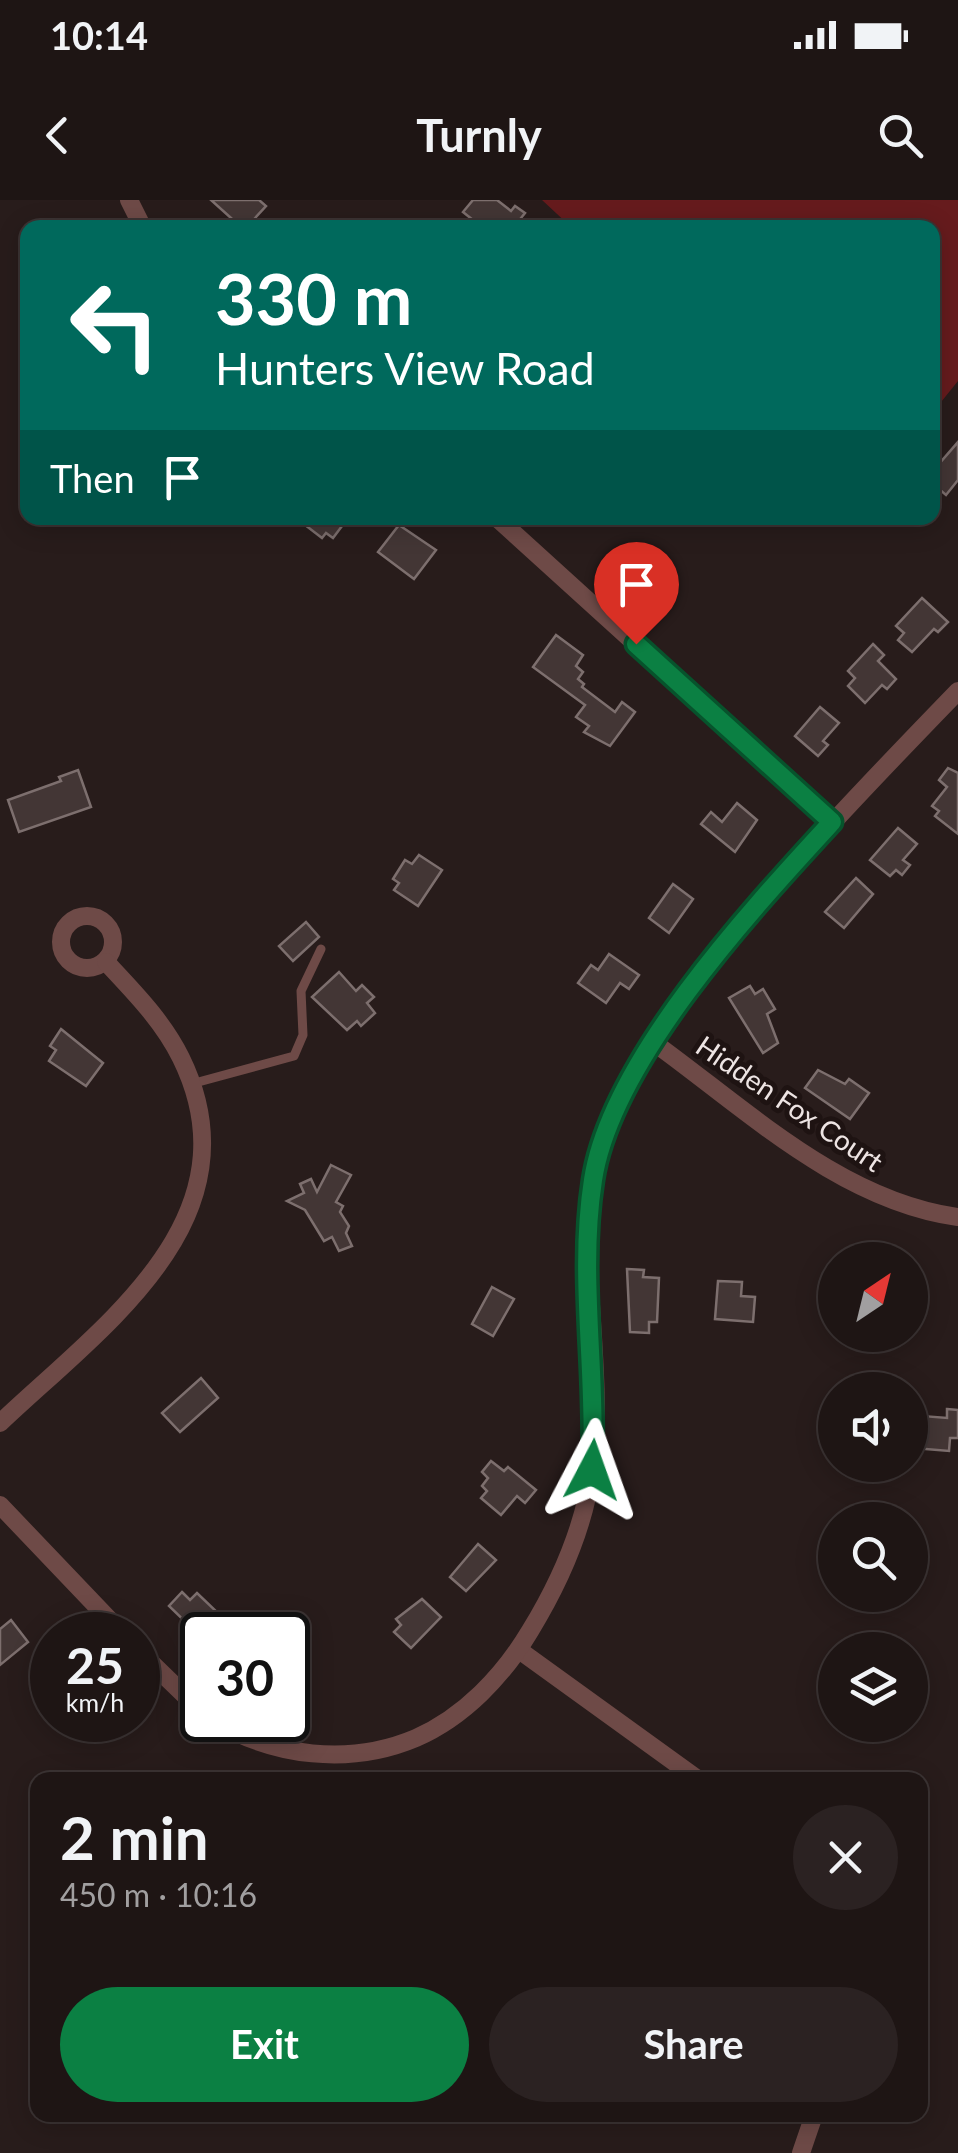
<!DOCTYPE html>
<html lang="en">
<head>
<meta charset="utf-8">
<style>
	body { margin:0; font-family:Lato,sans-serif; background:#2b2222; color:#f1f3f6; height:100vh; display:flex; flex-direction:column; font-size:38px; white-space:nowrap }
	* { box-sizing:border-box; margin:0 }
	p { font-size:32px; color:#a19fa0 }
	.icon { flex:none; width:55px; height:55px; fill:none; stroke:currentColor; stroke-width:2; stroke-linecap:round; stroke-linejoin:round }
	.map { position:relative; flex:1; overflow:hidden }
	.sheet { position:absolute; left:30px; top:1572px; width:898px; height:350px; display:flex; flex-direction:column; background:#1e1514; border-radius:20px; box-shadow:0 5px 25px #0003,0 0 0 2px #3c3434 }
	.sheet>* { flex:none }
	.guide { position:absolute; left:20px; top:20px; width:920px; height:305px; border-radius:20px; box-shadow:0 5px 25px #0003,0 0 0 2px #3c3434; background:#00695c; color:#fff; overflow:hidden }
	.needle { width:65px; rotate:35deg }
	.buttons { position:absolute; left:818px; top:1042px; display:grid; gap:20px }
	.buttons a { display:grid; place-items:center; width:110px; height:110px; border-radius:50%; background:#1e1514; box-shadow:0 5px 25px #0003,0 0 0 2px #3c3434; font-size:50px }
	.speed { position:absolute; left:30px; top:1412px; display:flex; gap:20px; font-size:50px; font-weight:700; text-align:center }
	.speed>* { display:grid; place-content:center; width:130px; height:130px; border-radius:50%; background:#1e1514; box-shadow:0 5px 25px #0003,0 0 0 2px #3c3434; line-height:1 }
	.speed small { font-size:25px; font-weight:400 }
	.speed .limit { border:5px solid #111; border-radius:15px; background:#fff; color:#111 }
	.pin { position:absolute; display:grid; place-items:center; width:85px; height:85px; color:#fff; margin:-102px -42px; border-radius:50% 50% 50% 0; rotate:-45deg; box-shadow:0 0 10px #0007 }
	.pin .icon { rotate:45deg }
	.me { position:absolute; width:110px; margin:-55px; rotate:4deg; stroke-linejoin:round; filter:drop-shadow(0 0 8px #0008) }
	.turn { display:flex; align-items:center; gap:35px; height:210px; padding:0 30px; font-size:45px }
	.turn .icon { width:130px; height:130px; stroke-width:2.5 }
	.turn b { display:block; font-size:70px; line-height:85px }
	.then { display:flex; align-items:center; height:95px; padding:0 30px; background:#0003; gap:20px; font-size:38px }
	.round { display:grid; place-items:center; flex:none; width:105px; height:105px; border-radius:52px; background:#2b2222 }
	.overview { display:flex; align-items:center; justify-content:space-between; height:170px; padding:0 30px }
	h1 { font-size:60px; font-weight:700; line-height:75px }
	.primary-button { display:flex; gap:20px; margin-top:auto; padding:20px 30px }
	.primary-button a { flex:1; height:115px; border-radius:60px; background:#0b8043; color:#fff; font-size:40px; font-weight:700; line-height:115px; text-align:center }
	.primary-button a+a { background:#2b2222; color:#f1f3f6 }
	.status { display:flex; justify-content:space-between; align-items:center; height:70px; padding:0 50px; background:#1e1514; direction:ltr }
	.status svg { height:28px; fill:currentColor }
	header { display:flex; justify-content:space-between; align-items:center; height:130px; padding:0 30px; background:#1e1514; font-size:45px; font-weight:700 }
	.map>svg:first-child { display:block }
</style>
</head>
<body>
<div class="status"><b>10:14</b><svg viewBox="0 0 49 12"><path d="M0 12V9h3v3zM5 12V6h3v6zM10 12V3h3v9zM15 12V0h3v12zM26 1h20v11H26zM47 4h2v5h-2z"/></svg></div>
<header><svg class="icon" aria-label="back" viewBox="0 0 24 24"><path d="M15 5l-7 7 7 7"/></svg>Turnly<svg class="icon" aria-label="search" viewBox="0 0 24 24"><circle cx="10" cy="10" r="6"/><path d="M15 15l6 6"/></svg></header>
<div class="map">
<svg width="958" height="1953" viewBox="0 0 958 1953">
	<rect width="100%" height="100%" fill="#281c1b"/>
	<polygon fill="#661b1d" points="542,0 958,0 958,181 933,212 932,28 571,27"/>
	<g fill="#433635" stroke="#7d6f6e" stroke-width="2.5">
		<polygon points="211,0 259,0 266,6 246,28 223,28 231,18"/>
		<polygon points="473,0 497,0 511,11 515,6 525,13 513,28 483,28 463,12"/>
		<polygon points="958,242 958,280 946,295 932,283 932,272"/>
		<polygon points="296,318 348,318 333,338 326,333 322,338"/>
		<polygon points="399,325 436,350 414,379 378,352"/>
		<polygon points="922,398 948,422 938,432 934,429 912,452 898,440 904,433 896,426"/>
		<polygon points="556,435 583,455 576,466 583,472 578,479 584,484 582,487 615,512 622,502 635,512 610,546 584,532 589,526 576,517 585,505 533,467"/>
		<polygon points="873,444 884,455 878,461 896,479 887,489 882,485 865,503 848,486 855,478 848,471"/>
		<polygon points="820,507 839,523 823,541 828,545 818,556 795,536"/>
		<polygon points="948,568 958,573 958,634 935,616 939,611 932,606 947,587 939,580"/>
		<polygon points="78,570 91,607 19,632 8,600 61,581 59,577"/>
		<polygon points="737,603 757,620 735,652 701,624 711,612 722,622"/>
		<polygon points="898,628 917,644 903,660 910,665 902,675 896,670 890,676 870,660"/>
		<polygon points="419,655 442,670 418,706 394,690 399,683 393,679 405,660 412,664"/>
		<polygon points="856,678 873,694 844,728 825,712"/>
		<polygon points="673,684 693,699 669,733 649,718"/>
		<polygon points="306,722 319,737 293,761 279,746"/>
		<polygon points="609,754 639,775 629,789 620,783 606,803 578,783 591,765 598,770"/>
		<polygon points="339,772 356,791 362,785 374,797 367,803 375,813 361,826 357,821 347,830 312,797"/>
		<polygon points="750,786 755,794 763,789 775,809 767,814 778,843 763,853 729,798"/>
		<polygon points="61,829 103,863 86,886 49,861 56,850 50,846"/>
		<polygon points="818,870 845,884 849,879 869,893 850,919 805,888"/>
		<polygon points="331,965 351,975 336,1002 343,1006 340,1012 349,1026 346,1033 352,1046 339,1051 332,1037 324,1041 305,1010 287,1001 304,993 300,984 311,979 317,992"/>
		<polygon points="627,1069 644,1070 643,1077 659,1078 657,1122 649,1122 649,1133 630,1132"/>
		<polygon points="718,1081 742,1082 741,1096 755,1097 753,1122 715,1119"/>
		<polygon points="492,1087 514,1099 493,1136 472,1124"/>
		<polygon points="201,1178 218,1198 180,1232 162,1213"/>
		<polygon points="947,1209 958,1210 958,1238 950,1238 949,1251 914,1248 910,1215 947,1218"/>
		<polygon points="491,1261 504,1271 508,1267 536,1290 525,1303 517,1296 501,1315 481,1298 487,1291 482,1286 488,1278 482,1272"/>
		<polygon points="478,1344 496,1360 466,1391 450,1377"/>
		<polygon points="182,1392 190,1400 197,1393 219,1414 216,1416 227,1427 219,1435 199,1435 169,1406"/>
		<polygon points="422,1399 441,1417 411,1448 394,1432 401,1425 396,1419"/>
		<polygon points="11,1420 28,1442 0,1465 0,1429"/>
	</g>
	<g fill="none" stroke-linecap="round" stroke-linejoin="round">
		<polyline stroke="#6e4a47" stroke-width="9" points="191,884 294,856 303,835 301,791 321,749"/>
		<g stroke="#6e4a47" stroke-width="18">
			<polyline points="129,0 143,28"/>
			<polyline points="497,318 832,622"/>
			<circle cx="87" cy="742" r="26"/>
			<path d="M653 842C746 909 841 1001 958 1017"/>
			<path d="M0 1223C101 1127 260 1019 181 858 163 821 133 791 106 762"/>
			<polyline points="0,1305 124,1435"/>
			<polyline points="138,1450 202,1512"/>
			<polyline points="519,1450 699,1580"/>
			<path d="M213 1520C273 1557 350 1566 416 1538 464 1517 503 1476 530 1431 560 1382 584 1328 592 1270 609 1145 560 1015 619 896 637 858 666 824 692 790 772 683 865 587 958 491"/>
			<polyline points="801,1953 814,1915"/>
		</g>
	</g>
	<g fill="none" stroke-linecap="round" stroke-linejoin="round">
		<defs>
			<path id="route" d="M592 1270C597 1174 578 1076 593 980 611 861 751 710 832 622L636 444"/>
		</defs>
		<use href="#route" stroke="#07532c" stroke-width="25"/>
		<use href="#route" stroke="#0b8043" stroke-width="18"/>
	</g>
	<g text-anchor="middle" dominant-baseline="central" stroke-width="10" stroke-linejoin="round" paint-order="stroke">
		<g font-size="28" fill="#ede4e3" stroke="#1e1312">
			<text transform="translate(790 903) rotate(34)">Hidden Fox Court</text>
		</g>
	</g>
</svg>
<div class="buttons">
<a><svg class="needle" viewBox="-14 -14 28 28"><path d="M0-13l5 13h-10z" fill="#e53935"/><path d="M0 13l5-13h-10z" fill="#a19fa0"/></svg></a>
<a><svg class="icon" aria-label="sound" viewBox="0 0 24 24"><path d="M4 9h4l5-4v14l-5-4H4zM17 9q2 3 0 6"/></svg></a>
<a><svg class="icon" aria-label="search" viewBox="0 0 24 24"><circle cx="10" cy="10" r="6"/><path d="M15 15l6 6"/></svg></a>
<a><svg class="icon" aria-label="layers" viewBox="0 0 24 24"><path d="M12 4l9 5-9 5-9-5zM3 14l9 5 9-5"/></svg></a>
</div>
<div class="speed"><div>25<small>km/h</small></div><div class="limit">30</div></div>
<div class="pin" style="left:636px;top:444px;background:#d93025"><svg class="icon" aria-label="arrive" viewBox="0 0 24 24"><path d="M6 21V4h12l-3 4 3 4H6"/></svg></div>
<svg class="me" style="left:592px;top:1270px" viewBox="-20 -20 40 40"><path d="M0-17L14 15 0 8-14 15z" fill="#0b8043" stroke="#fff" stroke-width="4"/></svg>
<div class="guide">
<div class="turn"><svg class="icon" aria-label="left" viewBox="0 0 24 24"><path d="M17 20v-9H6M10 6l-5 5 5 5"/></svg><div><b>330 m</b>Hunters View Road</div></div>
<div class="then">Then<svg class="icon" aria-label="arrive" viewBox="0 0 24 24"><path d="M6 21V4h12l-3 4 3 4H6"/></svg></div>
</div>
<section class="sheet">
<div class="overview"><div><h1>2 min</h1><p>450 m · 10:16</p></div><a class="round"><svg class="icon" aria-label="close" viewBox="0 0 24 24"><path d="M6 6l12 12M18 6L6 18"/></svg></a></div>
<div class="primary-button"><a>Exit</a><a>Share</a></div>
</section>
</div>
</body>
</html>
